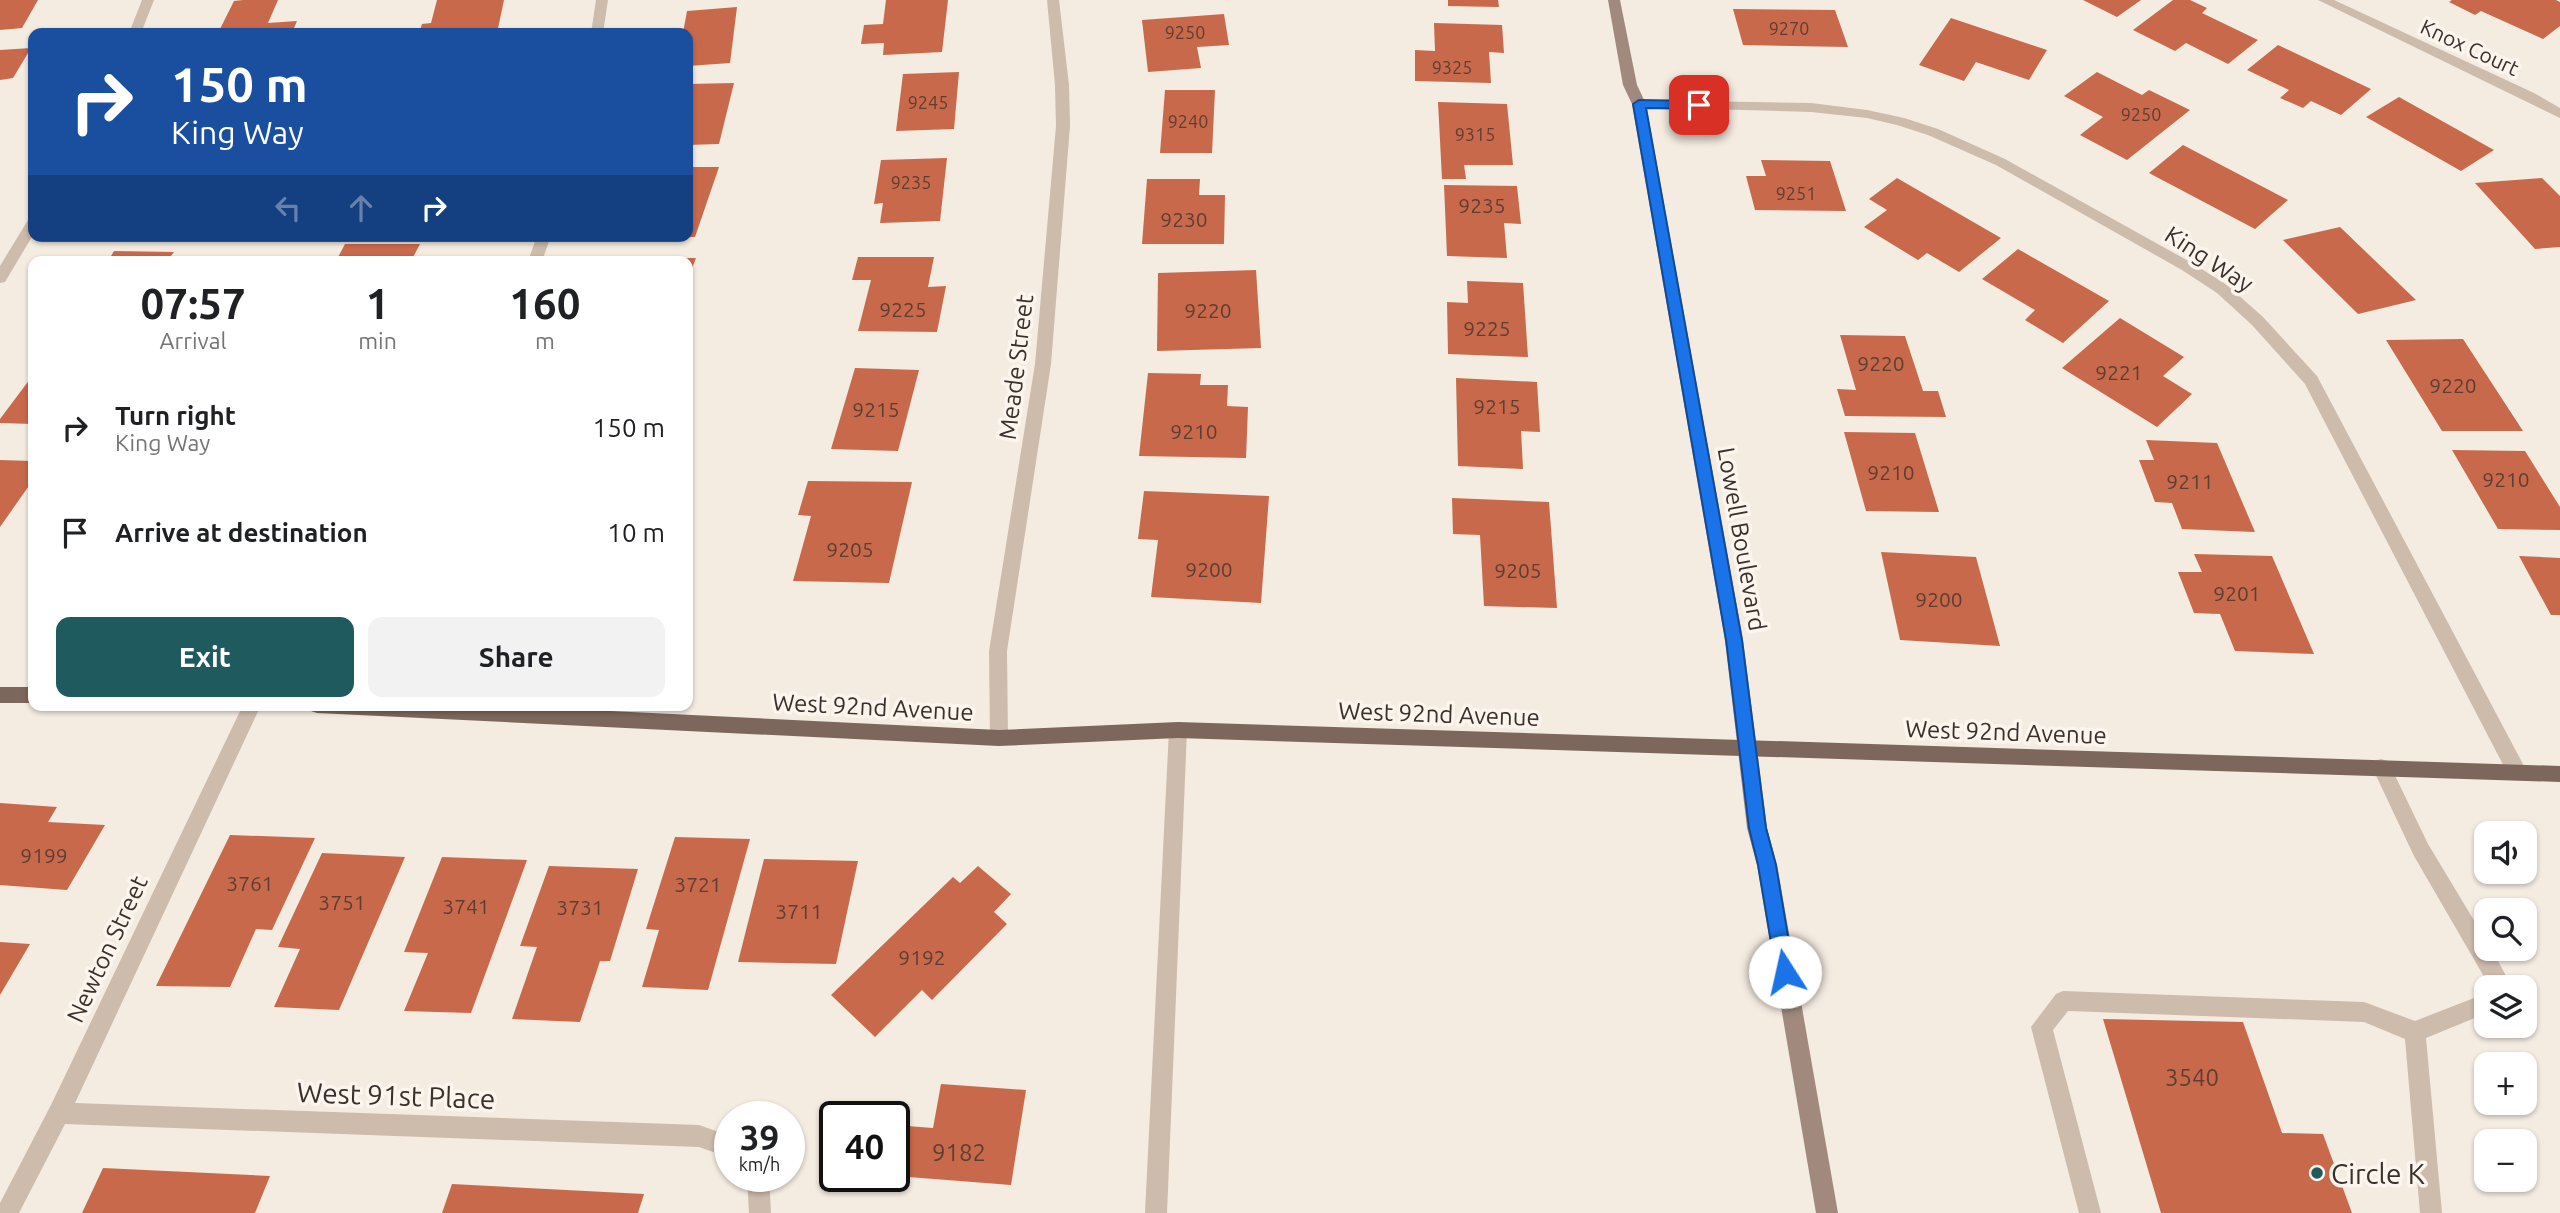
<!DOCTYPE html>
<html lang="en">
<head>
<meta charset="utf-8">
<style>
	body { margin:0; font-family:Ubuntu,sans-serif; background:#f2f2f2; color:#202124; height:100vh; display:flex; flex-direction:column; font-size:26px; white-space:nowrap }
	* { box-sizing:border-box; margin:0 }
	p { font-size:23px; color:#757577 }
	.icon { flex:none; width:38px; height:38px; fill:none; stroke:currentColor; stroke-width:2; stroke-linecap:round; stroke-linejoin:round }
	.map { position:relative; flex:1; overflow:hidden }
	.details { position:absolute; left:28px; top:256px; width:665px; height:455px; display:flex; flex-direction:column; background:#fff; border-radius:14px; box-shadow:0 2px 5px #0004 }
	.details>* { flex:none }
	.guide { position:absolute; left:28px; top:28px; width:665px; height:214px; border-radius:14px; box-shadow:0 2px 5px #0004; background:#1a4fa0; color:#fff; overflow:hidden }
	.tools { position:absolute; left:2474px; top:821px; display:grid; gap:14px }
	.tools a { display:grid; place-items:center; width:63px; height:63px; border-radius:14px; background:#fff; box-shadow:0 2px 5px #0004; font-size:35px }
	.speed { position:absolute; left:714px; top:1101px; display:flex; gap:14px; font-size:35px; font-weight:700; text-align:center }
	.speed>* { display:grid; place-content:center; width:91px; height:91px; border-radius:50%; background:#fff; box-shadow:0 2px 5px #0004; line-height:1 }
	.speed small { font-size:18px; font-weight:400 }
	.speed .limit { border:4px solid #111; border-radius:10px; background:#fff; color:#111 }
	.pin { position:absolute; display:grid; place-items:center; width:60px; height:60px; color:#fff; margin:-30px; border-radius:14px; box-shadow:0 4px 10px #0006 }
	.me { position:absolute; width:77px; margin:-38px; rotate:350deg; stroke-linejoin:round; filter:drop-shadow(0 0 5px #0008) }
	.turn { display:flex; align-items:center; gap:24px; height:147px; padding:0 28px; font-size:32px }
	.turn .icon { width:91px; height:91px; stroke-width:2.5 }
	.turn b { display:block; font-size:49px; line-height:60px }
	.lanes { display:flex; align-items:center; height:66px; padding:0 28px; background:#0003; justify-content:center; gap:35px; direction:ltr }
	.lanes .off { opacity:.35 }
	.eta { display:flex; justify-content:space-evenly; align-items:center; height:119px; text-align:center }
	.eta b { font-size:42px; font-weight:700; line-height:49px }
	.button { display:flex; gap:14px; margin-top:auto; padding:14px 28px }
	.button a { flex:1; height:80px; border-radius:14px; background:#1f5a5e; color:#fff; font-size:28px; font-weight:700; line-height:80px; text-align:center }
	.button a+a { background:#f2f2f2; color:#202124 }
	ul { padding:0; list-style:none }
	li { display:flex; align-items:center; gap:21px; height:105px; padding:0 28px }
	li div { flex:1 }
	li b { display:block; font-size:26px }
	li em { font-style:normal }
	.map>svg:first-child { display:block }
</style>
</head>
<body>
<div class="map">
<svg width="2560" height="1213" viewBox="0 0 2560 1213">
	<rect width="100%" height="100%" fill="#f4ebe1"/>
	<g fill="#c8694b">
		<polygon points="0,0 38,0 22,28 0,30"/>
		<polygon points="243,0 278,0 268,23 297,21 292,33 218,33 234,1"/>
		<polygon points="437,0 504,0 497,33 419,33 422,24 431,23"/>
		<polygon points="886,0 948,0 942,52 883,55 884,43 861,44 864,25 883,24"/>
		<polygon points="1448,0 1498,0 1499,7 1448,6"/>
		<polygon points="2083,0 2141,0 2117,17"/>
		<polygon points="2173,0 2190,0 2207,8 2202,13 2258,40 2228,64 2186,43 2175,51 2133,30"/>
		<polygon points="2452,0 2556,0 2560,2 2560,26 2543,39 2481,11 2475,15 2449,2"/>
		<polygon points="737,7 730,63 688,66 688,33 683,33 687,11"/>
		<polygon points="1733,9 1835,10 1848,47 1743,45"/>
		<polygon points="1224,14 1229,45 1197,47 1201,68 1148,72 1142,20"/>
		<polygon points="1951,18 2047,50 2029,80 1976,62 1964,81 1919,65"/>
		<polygon points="1434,23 1502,25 1504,53 1489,52 1491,83 1415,81 1415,50 1435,51"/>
		<polygon points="2278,45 2371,89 2341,115 2311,101 2303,108 2280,98 2289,90 2247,70"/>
		<polygon points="31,48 13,78 0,80 0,50"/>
		<polygon points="959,72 954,129 896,131 903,74"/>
		<polygon points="2097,72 2142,95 2149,90 2190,110 2127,160 2080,135 2103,117 2064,96"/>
		<polygon points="734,83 719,144 688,145 688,84"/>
		<polygon points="1165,90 1215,90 1212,153 1160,153"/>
		<polygon points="2399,97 2494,150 2461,171 2366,117"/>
		<polygon points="1438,102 1507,104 1513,165 1464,165 1466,179 1442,179"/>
		<polygon points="2183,145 2288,200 2255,229 2149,173"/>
		<polygon points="947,158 940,221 880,223 883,203 874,204 881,160"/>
		<polygon points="1761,160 1830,161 1846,211 1755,210 1746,176 1766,176"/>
		<polygon points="688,167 719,167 695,237 688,237"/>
		<polygon points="1897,178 2001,238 1959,272 1927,253 1918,260 1864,227 1887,210 1869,199"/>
		<polygon points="2542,178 2560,196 2560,247 2535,249 2475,183"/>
		<polygon points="1147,179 1200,179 1199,195 1225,195 1224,244 1142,244"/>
		<polygon points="1444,185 1517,186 1521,224 1504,223 1507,258 1447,256"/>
		<polygon points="2340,227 2416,300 2358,314 2283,240"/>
		<polygon points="345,244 420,244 411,261 336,261"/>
		<polygon points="2018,249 2109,301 2063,343 2025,320 2035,310 1982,279"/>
		<polygon points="114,251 174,252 167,261 108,261"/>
		<polygon points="858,257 934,257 928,287 946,286 937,332 858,331 871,280 852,280"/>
		<polygon points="635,258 696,258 688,279 688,261 634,261"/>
		<polygon points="1256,270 1261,348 1157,351 1158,273"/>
		<polygon points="1467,281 1523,283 1528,357 1448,354 1447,302 1468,303"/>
		<polygon points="2120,318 2184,357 2163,376 2192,394 2157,427 2062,368"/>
		<polygon points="1840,335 1905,336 1923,391 1938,391 1946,417 1845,416 1837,389 1856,390"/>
		<polygon points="2463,339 2523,431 2442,431 2386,340"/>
		<polygon points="855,368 919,370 898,451 831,449"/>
		<polygon points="1148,373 1201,374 1200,385 1228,385 1227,406 1248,407 1246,458 1139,456"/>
		<polygon points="33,375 33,424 0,423 0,419"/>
		<polygon points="1456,378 1537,382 1540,432 1521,431 1523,469 1458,466"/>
		<polygon points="1844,432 1915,433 1939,512 1866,511"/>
		<polygon points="2146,440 2217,443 2255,532 2182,529 2172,503 2155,502 2139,460 2154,460"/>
		<polygon points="2452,450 2525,451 2560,507 2560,530 2498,529"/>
		<polygon points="0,460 33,461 33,480 0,527"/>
		<polygon points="808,481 912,482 889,583 793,581 811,516 798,515"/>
		<polygon points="1144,491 1269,496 1261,603 1151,597 1158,540 1138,539"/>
		<polygon points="1452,498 1549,502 1557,608 1484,606 1480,535 1453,534"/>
		<polygon points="1881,552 1976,557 2000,646 1900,640"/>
		<polygon points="2194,554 2272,556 2314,654 2235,651 2220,614 2194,613 2178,572 2202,572"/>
		<polygon points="2519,556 2560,558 2560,615 2551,615"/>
		<polygon points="0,803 57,807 48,822 105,825 67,890 0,885"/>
		<polygon points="230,835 315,838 272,930 256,929 230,987 156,986"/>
		<polygon points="675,837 750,839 708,990 642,987 659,930 646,929"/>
		<polygon points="322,853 405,857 339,1010 274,1007 300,949 278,947"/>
		<polygon points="442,857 527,860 471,1013 404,1011 428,953 404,952"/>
		<polygon points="764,859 858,861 836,964 738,962"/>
		<polygon points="549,866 638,869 610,961 600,961 580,1022 512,1019 537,947 520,946"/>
		<polygon points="978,866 1011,894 994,912 1007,924 932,1000 922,990 875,1037 831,995 953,877 960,883"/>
		<polygon points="0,942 30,944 0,995"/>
		<polygon points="2103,1019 2243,1022 2282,1133 2323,1134 2352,1213 2161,1213"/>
		<polygon points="941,1084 1026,1090 1011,1185 896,1176 907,1126 933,1128"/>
		<polygon points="103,1168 270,1176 255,1213 82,1213"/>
		<polygon points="452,1184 644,1194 638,1213 442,1213"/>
	</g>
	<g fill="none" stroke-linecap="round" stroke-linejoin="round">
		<g fill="#cdbbac" fill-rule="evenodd">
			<polygon points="1178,722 1185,724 1187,730 1167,1213 1145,1213 1169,730 1171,724"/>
			<polygon points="2381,759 2388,761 2428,844 2487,942 2487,948 2491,948 2512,987 2490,987 2414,856 2372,767 2374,761"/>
			<polygon points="2063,991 2364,1002 2415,1021 2487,993 2487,1013 2426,1038 2442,1213 2420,1213 2405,1039 2364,1022 2068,1011 2053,1030 2101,1213 2079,1213 2031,1027 2056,994"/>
		</g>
		<g fill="#cdbbac" fill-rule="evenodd">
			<polygon points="142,0 154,0 141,33 129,33"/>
			<polygon points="596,0 608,0 603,33 591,33"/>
			<polygon points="1047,0 1059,0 1069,85 1070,126 1051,364 1007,651 1008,738 1006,744 999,746 992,744 990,738 989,651 1035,364 1056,126 1055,85"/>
			<polygon points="2318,0 2334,0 2534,93 2560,108 2560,118"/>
			<polygon points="1639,100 1811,103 1867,110 1904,118 1938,129 2005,159 2192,263 2227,285 2263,317 2317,376 2524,766 2526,772 2524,778 2517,780 2510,778 2305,384 2252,325 2217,293 2182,270 1996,165 1928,135 1897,125 1867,118 1811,112 1634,107 1634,101"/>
			<polygon points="33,218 33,235 5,282 0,283 0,266 28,220"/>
			<polygon points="537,236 551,236 542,261 528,261"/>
			<polygon points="243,705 261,705 75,1103 699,1125 730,1136 730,1158 699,1147 65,1124 19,1213 0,1213 0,1203 51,1105"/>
			<polygon points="747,1176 769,1176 771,1213 749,1213"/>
		</g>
		<polygon fill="#a18a7d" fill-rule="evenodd" points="1608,0 1620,0 1637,85 1646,104 1743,640 1767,828 1777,865 1838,1213 1816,1213 1757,865 1747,828 1725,640 1632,104 1623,85"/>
		<g fill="#7d675c" fill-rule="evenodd">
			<rect x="0" y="687" width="33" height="16"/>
			<polygon points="308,705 488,705 999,730 1178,722 2560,766 2560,782 1178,738 999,746 317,713 311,711"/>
		</g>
	</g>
	<polygon fill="#1a73e8" stroke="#114b97" stroke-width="2" points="1639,100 1699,101 1705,105 1699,109 1646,108 1742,640 1766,828 1776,865 1794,972 1792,978 1785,981 1778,978 1776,972 1758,865 1749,828 1726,640 1633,104"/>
	<circle fill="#1f5a5e" stroke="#fbf5ee" stroke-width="2.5" cx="2317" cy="1173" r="7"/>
	<g text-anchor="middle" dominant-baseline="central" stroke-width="7" stroke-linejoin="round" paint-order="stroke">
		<g font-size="18" fill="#5e3e33">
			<text x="1789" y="28">9270</text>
			<text x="1185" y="32">9250</text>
			<text x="1452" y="67">9325</text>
			<text x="928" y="102">9245</text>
			<text x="2141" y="114">9250</text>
			<text x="1188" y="121">9240</text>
			<text x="1475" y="134">9315</text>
			<text x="911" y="182">9235</text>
			<text x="1796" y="193">9251</text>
		</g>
		<g font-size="21" fill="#3b302b" stroke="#fbf5ee">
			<text transform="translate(2470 47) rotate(25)">Knox Court</text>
		</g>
		<g font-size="21" fill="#5e3e33">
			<text x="1482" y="205">9235</text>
			<text x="1184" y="219">9230</text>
			<text x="903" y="309">9225</text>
			<text x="1208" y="310">9220</text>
			<text x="1487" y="328">9225</text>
			<text x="1881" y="363">9220</text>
			<text x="2119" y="372">9221</text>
			<text x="2453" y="385">9220</text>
			<text x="1497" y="406">9215</text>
			<text x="876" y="409">9215</text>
			<text x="1194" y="431">9210</text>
			<text x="1891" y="472">9210</text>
			<text x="2506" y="479">9210</text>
			<text x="2190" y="481">9211</text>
			<text x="850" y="549">9205</text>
			<text x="1209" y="569">9200</text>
			<text x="1518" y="570">9205</text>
			<text x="2237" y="593">9201</text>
			<text x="1939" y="599">9200</text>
			<text x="44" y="855">9199</text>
			<text x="250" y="883">3761</text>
			<text x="698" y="884">3721</text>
			<text x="342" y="902">3751</text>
			<text x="466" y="906">3741</text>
			<text x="580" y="907">3731</text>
			<text x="799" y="911">3711</text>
			<text x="922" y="957">9192</text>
		</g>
		<g font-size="24" fill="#3b302b" stroke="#fbf5ee">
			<text transform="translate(2209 259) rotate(33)">King Way</text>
			<text transform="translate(1016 367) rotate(-83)">Meade Street</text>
			<text transform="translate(1742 539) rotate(80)">Lowell Boulevard</text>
			<text transform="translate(873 707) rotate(3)">West 92nd Avenue</text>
			<text transform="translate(1439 714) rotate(2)">West 92nd Avenue</text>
			<text transform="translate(2006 732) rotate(2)">West 92nd Avenue</text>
			<text transform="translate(107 949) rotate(-65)">Newton Street</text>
		</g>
		<g font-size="24" fill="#5e3e33">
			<text x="2192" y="1077">3540</text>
			<text x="959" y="1152">9182</text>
		</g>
		<g font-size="28" fill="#3b302b" stroke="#fbf5ee">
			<text transform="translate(396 1095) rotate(2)">West 91st Place</text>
		</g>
		<g font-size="28" fill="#3b302b" stroke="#fbf5ee" text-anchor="start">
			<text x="2331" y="1173">Circle K</text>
		</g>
	</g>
</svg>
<div class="tools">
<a><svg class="icon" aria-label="sound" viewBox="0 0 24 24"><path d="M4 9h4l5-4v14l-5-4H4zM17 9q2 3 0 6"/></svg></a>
<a><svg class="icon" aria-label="search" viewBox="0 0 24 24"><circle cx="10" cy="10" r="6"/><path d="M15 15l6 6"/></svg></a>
<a><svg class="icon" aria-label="layers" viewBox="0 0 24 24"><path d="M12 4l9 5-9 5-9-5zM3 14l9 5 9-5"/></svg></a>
<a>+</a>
<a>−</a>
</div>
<div class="speed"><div>39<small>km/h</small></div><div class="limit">40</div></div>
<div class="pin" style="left:1699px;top:105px;background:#d93025"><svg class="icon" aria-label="arrive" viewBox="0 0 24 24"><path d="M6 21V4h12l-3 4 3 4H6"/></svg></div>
<svg class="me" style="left:1785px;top:972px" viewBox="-20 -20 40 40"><circle r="19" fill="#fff"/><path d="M0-13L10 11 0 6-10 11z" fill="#1a73e8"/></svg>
<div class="guide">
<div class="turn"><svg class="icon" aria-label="right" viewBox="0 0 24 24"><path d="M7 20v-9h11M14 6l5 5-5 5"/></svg><div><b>150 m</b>King Way</div></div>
<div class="lanes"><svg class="icon off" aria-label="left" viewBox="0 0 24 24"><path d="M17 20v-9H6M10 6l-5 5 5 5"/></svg><svg class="icon off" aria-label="ahead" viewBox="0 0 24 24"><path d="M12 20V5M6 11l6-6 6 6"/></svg><svg class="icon" aria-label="right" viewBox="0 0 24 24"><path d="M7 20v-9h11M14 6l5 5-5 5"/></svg></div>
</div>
<section class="details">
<div class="eta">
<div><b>07:57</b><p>Arrival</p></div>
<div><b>1</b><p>min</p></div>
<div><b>160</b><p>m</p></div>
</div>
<ul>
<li><svg class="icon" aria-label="right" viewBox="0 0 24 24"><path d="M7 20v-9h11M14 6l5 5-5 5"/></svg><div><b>Turn right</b><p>King Way</p></div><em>150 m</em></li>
<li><svg class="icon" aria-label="arrive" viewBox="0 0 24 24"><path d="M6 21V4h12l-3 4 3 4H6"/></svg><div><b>Arrive at destination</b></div><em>10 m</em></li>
</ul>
<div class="button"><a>Exit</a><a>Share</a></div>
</section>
</div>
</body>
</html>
